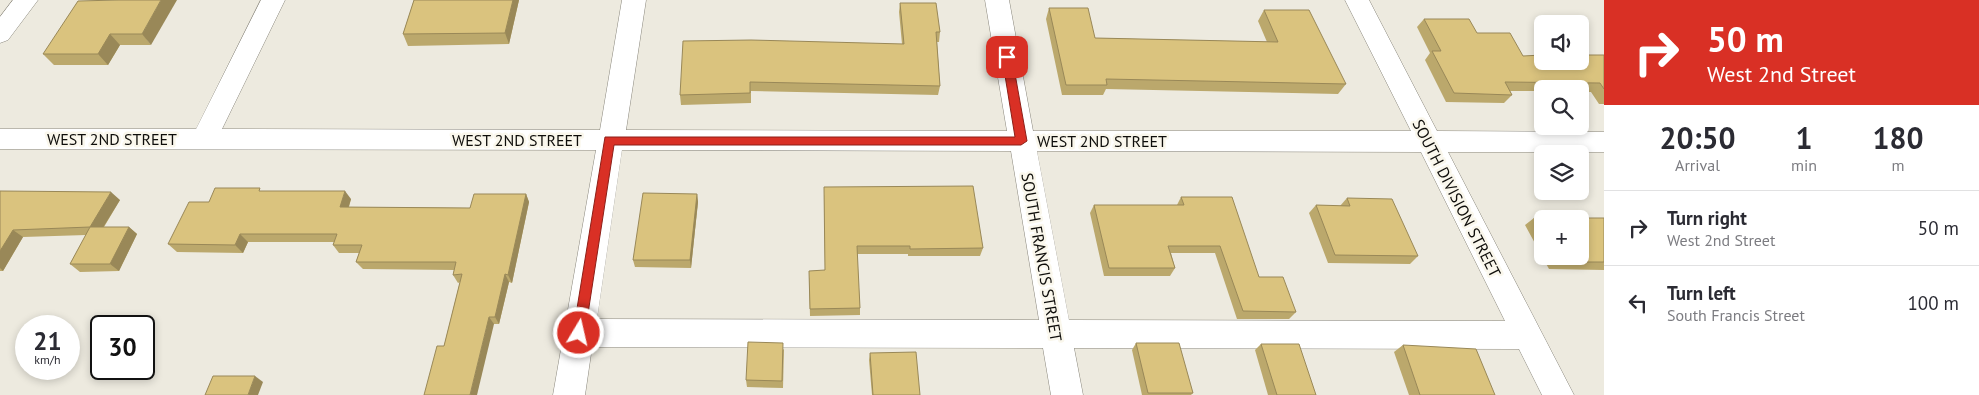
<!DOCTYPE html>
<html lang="en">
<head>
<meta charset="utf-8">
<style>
	body { margin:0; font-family:"PT Sans",sans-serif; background:#f7f7f7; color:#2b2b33; height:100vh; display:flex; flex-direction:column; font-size:19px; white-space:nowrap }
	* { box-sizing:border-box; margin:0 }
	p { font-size:16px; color:#7c7c81 }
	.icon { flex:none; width:28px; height:28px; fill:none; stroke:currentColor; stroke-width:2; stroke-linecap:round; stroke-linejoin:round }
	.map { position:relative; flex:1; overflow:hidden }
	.sheet { display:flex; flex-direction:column; background:#fff; width:375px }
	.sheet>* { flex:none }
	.banner { background:#d93025; color:#fff; overflow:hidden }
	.fabs { position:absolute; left:1534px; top:15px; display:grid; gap:10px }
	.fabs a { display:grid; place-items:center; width:55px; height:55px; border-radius:8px; background:#fff; box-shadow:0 2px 8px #0003; font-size:25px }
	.speed { position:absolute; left:15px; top:315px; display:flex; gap:10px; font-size:25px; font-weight:700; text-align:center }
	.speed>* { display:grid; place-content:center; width:65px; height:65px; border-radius:50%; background:#fff; box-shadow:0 2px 8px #0003; line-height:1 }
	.speed small { font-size:12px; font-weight:400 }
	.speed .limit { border:2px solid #111; border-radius:8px; background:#fff; color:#111 }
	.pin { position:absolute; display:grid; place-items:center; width:42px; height:42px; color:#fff; margin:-21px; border-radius:10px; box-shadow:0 2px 8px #0006 }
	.me { position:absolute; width:55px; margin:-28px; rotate:9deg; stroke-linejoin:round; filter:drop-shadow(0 0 4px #0008) }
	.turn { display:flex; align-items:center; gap:18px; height:105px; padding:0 20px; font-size:22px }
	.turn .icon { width:65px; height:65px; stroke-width:2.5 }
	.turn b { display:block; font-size:35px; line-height:42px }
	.eta { display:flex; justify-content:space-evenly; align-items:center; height:85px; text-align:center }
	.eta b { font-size:30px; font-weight:600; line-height:35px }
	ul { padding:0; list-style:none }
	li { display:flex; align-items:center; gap:15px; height:75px; padding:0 20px; border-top:1px solid #e1e1e2 }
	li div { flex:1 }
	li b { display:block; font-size:19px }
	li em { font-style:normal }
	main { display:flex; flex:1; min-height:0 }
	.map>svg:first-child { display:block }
</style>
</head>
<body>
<main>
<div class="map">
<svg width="1604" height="395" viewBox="0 0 1604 395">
	<rect width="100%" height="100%" fill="#edeadf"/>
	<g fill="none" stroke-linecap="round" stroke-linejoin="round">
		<defs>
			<path id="minor" d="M261 0H285L222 129 600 130 622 0H646L626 130 1007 131 985 0H1009L1033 131H1411L1345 0H1369L1437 131 1604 132V152H1448L1574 395H1542L1519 349 1074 348 1083 395H1051L1043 348 592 347 585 395H553L596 150 0 149V129H196ZM622 150 1011 151 1039 320 597 319ZM1037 151 1421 152 1505 321 1069 320Z"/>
			<polygon id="major" points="13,0 38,0 8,40 0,43 0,17"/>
		</defs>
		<use href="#minor" stroke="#89867c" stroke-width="1"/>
		<use href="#major" stroke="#89867c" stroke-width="1"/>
		<use href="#minor" fill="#fff" fill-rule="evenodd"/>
		<use href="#major" fill="#fff" fill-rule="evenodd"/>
	</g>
	<g fill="#bba86c" fill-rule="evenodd">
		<polygon points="118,0 151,45 120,45 108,65 54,65 43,54"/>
		<polygon points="414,0 519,0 509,44 408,46 403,34"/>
		<polygon points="900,3 940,32 939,42 937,42 940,86 938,95 751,91 751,103 681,105 680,95 902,44 899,12"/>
		<polygon points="1049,8 1095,38 1267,42 1258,21 1264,10 1346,84 1338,94 1106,89 1103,95 1062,95 1046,19"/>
		<polygon points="1424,19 1477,33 1523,56 1604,55 1604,104 1599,104 1591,92 1580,92 1580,89 1542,89 1542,91 1510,91 1512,95 1504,103 1446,102 1425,60 1430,53 1417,27"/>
		<polygon points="0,191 120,200 104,227 129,227 137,234 119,271 80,272 70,264 86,235 23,237 3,271 0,271"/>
		<polygon points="263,191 351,199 349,207 470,208 526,194 529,202 512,283 509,282 499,324 494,324 444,346 460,282 458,283 453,275 454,270 363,269 356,262 359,253 339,253 333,245 334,242 248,242 243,253 177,252 168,244"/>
		<polygon points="697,194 698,202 691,268 635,267 633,260"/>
		<polygon points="824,195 983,248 980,256 908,256 908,254 857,254 860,308 860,315 810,316 809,278 825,270"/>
		<polygon points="1181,197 1259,277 1296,312 1289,319 1237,319 1215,253 1171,253 1175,268 1170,276 1104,276 1090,213 1094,205 1177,205"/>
		<polygon points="1347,198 1418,256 1410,264 1328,263 1309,213 1316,205 1340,206"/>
		<path d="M1534 218H1604V270L1549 269 1525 225ZM1542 219 1580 256H1542Z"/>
		<polygon points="1136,343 1193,393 1191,395 1142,395 1132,350"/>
		<polygon points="1261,344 1316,395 1268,395 1255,350"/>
		<polygon points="1403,345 1495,395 1409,395 1394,352"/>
		<polygon points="784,349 783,388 747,387 746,380"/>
		<polygon points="870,353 920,395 872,395 869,360"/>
	</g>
	<g fill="#998858">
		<polygon points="161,0 177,0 151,45 142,34"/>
		<polygon points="513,0 519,0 509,44 505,33"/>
		<polygon points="110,34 120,45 108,65 98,54"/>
		<polygon points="345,191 351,199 346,215 340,207"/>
		<polygon points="111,192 120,200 99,234 90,227"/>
		<polygon points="526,194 529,202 512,283 508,275"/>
		<polygon points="697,194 698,202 691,268 690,260"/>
		<polygon points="129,227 137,234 119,271 110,264"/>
		<polygon points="13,230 23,237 3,271 0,268 0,251"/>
		<polygon points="240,234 248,242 243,253 235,245"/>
		<polygon points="505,274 509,282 499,324 495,317"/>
		<polygon points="489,317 494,324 477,395 470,395"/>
		<polygon points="255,376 263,382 258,395 248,395"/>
	</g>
	<g fill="#dac37e" stroke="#998858">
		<polygon points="118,0 161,0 142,34 110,34 98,54 43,54 78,1"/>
		<polygon points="414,0 513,0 505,33 403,34"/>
		<polygon points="900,3 936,3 940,32 936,32 940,86 750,82 750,93 680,95 683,41 751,40 904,44"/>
		<polygon points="1049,8 1088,8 1095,38 1278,42 1264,10 1309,10 1346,84 1106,79 1107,85 1066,85"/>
		<polygon points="1424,19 1469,19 1477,33 1510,33 1523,56 1542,55 1542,61 1580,61 1580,55 1604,55 1604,89 1600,83 1505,82 1512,95 1454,93 1432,51 1441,51"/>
		<polygon points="973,186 983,248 910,249 910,246 857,246 860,308 810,309 809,271 825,270 824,187"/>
		<polygon points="215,188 260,188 259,191 345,191 340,207 470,208 474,194 526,194 508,275 505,274 495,317 489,317 470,395 424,395 437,346 444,346 462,274 453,275 456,262 356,262 362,245 333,245 337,234 240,234 235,245 168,244 189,202 209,202"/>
		<polygon points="0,191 111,192 90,227 13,230 0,251"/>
		<polygon points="643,193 697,194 690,260 633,260"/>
		<polygon points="1181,197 1232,197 1259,277 1283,277 1296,312 1243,311 1220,246 1168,246 1175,268 1109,268 1094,205 1184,205"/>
		<polygon points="1347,198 1392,199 1418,256 1335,255 1316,205 1350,206"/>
		<polygon points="1534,218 1604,218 1604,262 1559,262 1556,256 1580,256 1580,219 1542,219 1542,232"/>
		<polygon points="90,227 129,227 110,264 70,264"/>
		<polygon points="748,342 783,343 782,381 746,380"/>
		<polygon points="1136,343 1179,343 1193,393 1148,393"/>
		<polygon points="1261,344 1299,344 1316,395 1277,395"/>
		<polygon points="1403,345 1476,349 1495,395 1420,395"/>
		<polygon points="916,352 920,395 873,395 870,353"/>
		<polygon points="213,376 255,376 248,395 205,395"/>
	</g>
	<polygon fill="#d93025" stroke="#8d1f18" points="1007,54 1012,57 1027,141 1021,145 614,145 585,333 583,337 575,337 573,333 605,137 1015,137 1002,57"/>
	<g text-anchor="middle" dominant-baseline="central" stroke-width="5" stroke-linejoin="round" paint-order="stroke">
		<g font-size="16" fill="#0e0d0a" stroke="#faf7ec">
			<text x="112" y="139">WEST 2ND STREET</text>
			<text x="517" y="140">WEST 2ND STREET</text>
			<text x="1102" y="141">WEST 2ND STREET</text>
			<text transform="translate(1457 198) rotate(63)">SOUTH DIVISION STREET</text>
			<text transform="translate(1042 257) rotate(80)">SOUTH FRANCIS STREET</text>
		</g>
	</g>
</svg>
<div class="fabs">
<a><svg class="icon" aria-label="sound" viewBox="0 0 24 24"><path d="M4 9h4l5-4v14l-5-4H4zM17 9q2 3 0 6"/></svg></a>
<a><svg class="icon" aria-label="search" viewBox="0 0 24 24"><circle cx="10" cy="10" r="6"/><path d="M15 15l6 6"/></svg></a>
<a><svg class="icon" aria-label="layers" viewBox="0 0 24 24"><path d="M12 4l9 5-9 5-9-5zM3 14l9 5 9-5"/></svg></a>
<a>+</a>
</div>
<div class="speed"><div>21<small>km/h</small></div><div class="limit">30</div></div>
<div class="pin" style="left:1007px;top:57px;background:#d93025"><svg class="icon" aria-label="arrive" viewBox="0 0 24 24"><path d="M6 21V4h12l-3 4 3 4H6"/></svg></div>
<svg class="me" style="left:579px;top:333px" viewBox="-20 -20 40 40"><circle r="17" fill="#d93025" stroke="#fff" stroke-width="3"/><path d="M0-11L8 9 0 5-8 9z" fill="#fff"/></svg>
</div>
<section class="sheet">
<div class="banner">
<div class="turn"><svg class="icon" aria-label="right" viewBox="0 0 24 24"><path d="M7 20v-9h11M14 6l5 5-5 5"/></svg><div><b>50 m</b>West 2nd Street</div></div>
</div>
<div class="eta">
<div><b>20:50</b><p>Arrival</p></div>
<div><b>1</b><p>min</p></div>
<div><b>180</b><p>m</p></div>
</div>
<ul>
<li><svg class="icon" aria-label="right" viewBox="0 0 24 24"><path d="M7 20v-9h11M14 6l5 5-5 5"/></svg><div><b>Turn right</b><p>West 2nd Street</p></div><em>50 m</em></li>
<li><svg class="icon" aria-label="left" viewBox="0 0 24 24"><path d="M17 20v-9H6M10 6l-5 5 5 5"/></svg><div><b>Turn left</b><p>South Francis Street</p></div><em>100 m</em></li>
</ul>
</section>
</main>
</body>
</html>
